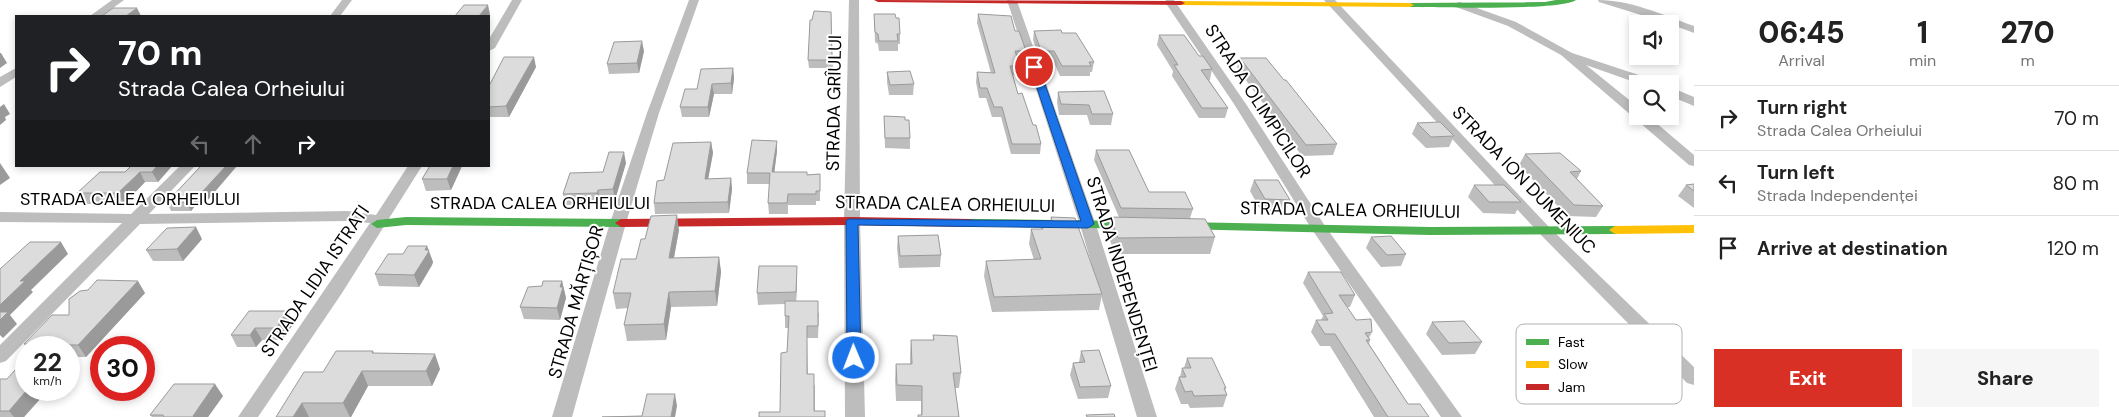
<!DOCTYPE html>
<html lang="en">
<head>
<meta charset="utf-8">
<style>
	body { margin:0; font-family:"DM Sans",sans-serif; background:#f6f6f6; color:#222; height:100vh; display:flex; flex-direction:column; font-size:19px; white-space:nowrap }
	* { box-sizing:border-box; margin:0 }
	p { font-size:16px; color:#767676 }
	.icon { flex:none; width:28px; height:28px; fill:none; stroke:currentColor; stroke-width:2; stroke-linecap:round; stroke-linejoin:round }
	.map { position:relative; flex:1; overflow:hidden }
	.panel { display:flex; flex-direction:column; background:#fff; width:425px }
	.panel>* { flex:none }
	.guide { position:absolute; left:15px; top:15px; width:475px; height:152px; border-radius:0px; box-shadow:0 2px 8px #0003; background:#202124; color:#fff; overflow:hidden }
	.buttons { position:absolute; left:1629px; top:15px; display:grid; gap:10px }
	.buttons a { display:grid; place-items:center; width:50px; height:50px; border-radius:0px; background:#fff; box-shadow:0 2px 8px #0003; font-size:25px }
	.speed { position:absolute; left:15px; top:336px; display:flex; gap:10px; font-size:25px; font-weight:700; text-align:center }
	.speed>* { display:grid; place-content:center; width:65px; height:65px; border-radius:50%; background:#fff; box-shadow:0 2px 8px #0003; line-height:1 }
	.speed small { font-size:12px; font-weight:400 }
	.speed .limit { border:8px solid #d22; background:#fff; color:#111 }
	.pin { position:absolute; display:grid; place-items:center; width:42px; height:42px; color:#fff; margin:-21px; border:2px solid #fff; border-radius:50%; box-shadow:0 1px 5px #0007 }
	.me { position:absolute; width:55px; margin:-28px; rotate:359deg; stroke-linejoin:round; filter:drop-shadow(0 0 4px #0008) }
	.turn { display:flex; align-items:center; gap:18px; height:105px; padding:0 20px; font-size:22px }
	.turn .icon { width:65px; height:65px; stroke-width:2.5 }
	.turn b { display:block; font-size:35px; line-height:42px }
	.lanes { display:flex; align-items:center; height:48px; padding:0 20px; background:#0003; justify-content:center; gap:25px; direction:ltr }
	.lanes .off { opacity:.35 }
	.eta { display:flex; justify-content:space-evenly; align-items:center; height:85px; text-align:center }
	.eta b { font-size:30px; font-weight:800; line-height:35px }
	.button { display:flex; gap:10px; margin-top:auto; padding:10px 20px }
	.button a { flex:1; height:58px; border-radius:0px; background:#d93025; color:#fff; font-size:20px; font-weight:800; line-height:58px; text-align:center }
	.button a+a { background:#f6f6f6; color:#222 }
	ul { padding:0; list-style:none }
	li { display:flex; align-items:center; gap:15px; height:65px; padding:0 20px; border-top:1px solid #e0e0e0 }
	li div { flex:1 }
	li b { display:block; font-size:19px }
	li em { font-style:normal }
	main { display:flex; flex:1; min-height:0 }
	.map>svg:first-child { display:block }
</style>
</head>
<body>
<main>
<div class="map">
<svg width="1694" height="417" viewBox="0 0 1694 417">
	<rect width="100%" height="100%" fill="#fff"/>
	<g fill="none" stroke-linecap="round" stroke-linejoin="round">
		<g fill="#bdbdbd" fill-rule="evenodd">
			<polygon points="112,0 124,0 102,16 90,16"/>
			<polygon points="342,0 352,0 340,16 330,16"/>
			<polygon points="512,0 522,0 495,48 489,51 489,39"/>
			<polygon points="689,0 699,0 659,113 626,223 572,417 552,417 610,223 647,113"/>
			<polygon points="849,0 859,0 860,221 865,417 845,417 844,221"/>
			<polygon points="1007,0 1017,1 1096,225 1157,417 1137,417 1080,225"/>
			<polygon points="1166,0 1174,0 1246,104 1325,226 1462,417 1441,417 1311,228 1234,104 1165,2"/>
			<polygon points="1324,0 1335,0 1549,227 1694,367 1694,385 1687,383 1539,233"/>
			<path d="M1598 0C1631 0 1663 15 1694 26V33L1670 24 1599 2Z"/>
			<polygon points="1460,2 1516,22 1572,53 1657,81 1659,84 1640,84 1586,65 1638,107 1638,116 1648,116 1694,155 1694,166 1689,165 1561,55 1508,26 1456,7 1455,5 1456,3"/>
			<polygon points="16,68 16,77 0,87 0,77"/>
			<polygon points="1670,87 1694,97 1694,106 1670,96"/>
			<polygon points="180,166 195,166 149,214 347,211 376,215 408,166 422,166 342,293 258,417 238,417 370,223 347,221 140,224 6,361 0,363 0,345 122,223 0,222 0,212 131,214"/>
		</g>
		<g fill="#4caf50" fill-rule="evenodd">
			<path d="M1556 0H1576C1561 11 1437 7 1410 7L1406 5 1410 3 1545 2Z"/>
			<polygon points="406,217 621,219 627,223 621,227 406,225 377,228 371,224 377,220"/>
			<polygon points="971,219 1134,221 1140,225 1134,229 967,225 965,223 967,221"/>
			<polygon points="1183,222 1430,227 1615,226 1621,230 1615,234 1430,235 1179,229 1177,226 1179,223"/>
		</g>
		<g fill="#ffc107" fill-rule="evenodd">
			<polygon points="1178,1 1410,3 1414,5 1410,7 1181,5 1178,5"/>
			<polygon points="1694,225 1694,233 1615,234 1609,230 1615,226"/>
		</g>
		<g fill="#c62828" fill-rule="evenodd">
			<polygon points="874,0 1181,1 1185,3 1181,5 878,2"/>
			<polygon points="852,217 971,219 977,223 971,227 852,225 621,227 615,223 621,219"/>
		</g>
	</g>
	<g fill="#bdbdbd">
		<polygon points="831,12 833,68 809,68 808,60 812,20"/>
		<polygon points="874,14 896,18 900,34 900,44 898,44 898,51 879,51 878,44 875,42"/>
		<polygon points="978,14 1015,31 1026,51 1025,60 1019,61 1020,66 1019,75 1013,75 1018,94 1033,125 1041,144 1040,154 1011,154 1001,117 992,117 986,98 979,98 976,82 977,72 991,73 977,23"/>
		<polygon points="1034,31 1062,33 1094,62 1092,72 1090,72 1090,76 1060,76 1053,60 1040,60 1033,40"/>
		<polygon points="1159,35 1199,56 1212,69 1210,80 1209,80 1228,108 1225,118 1199,118 1172,76 1173,71 1157,45"/>
		<polygon points="644,51 639,73 609,74 607,64"/>
		<polygon points="1240,58 1337,144 1333,155 1302,156 1237,68"/>
		<polygon points="536,67 509,117 489,117 489,86"/>
		<polygon points="733,68 734,78 732,94 714,94 709,117 682,117 680,107 697,89"/>
		<polygon points="887,72 914,84 913,95 889,95 887,82"/>
		<polygon points="1058,92 1113,114 1111,125 1090,125 1087,115 1059,115 1057,102"/>
		<polygon points="884,116 905,120 910,138 910,149 885,148"/>
		<polygon points="1417,123 1454,136 1449,147 1426,148 1412,134"/>
		<polygon points="711,142 713,153 708,179 731,178 732,189 729,213 655,214 654,203 664,180"/>
		<polygon points="1096,150 1149,192 1193,209 1190,218 1215,237 1210,254 1115,254 1107,233 1110,217 1119,217 1094,160"/>
		<polygon points="777,151 774,172 807,175 820,174 820,201 816,201 816,205 788,205 788,214 769,214 768,203 770,184 747,184 747,173"/>
		<polygon points="1525,154 1581,171 1577,179 1603,206 1596,217 1567,216 1519,165"/>
		<polygon points="626,163 615,200 600,200 599,204 566,205 563,194 603,172"/>
		<polygon points="131,166 172,166 158,182 145,182 124,204 83,204 77,193 125,172"/>
		<polygon points="201,166 207,201 199,201 191,211 171,211 167,202"/>
		<polygon points="430,166 462,166 451,190 426,191 422,179"/>
		<polygon points="1254,180 1290,200 1286,211 1261,211 1250,191"/>
		<polygon points="1694,184 1694,208 1678,196 1686,185"/>
		<polygon points="1474,185 1521,202 1515,214 1483,213 1468,197"/>
		<polygon points="1051,217 1102,294 1099,310 992,312 984,276 986,261 1034,260 1029,244 1031,229 1041,229 1041,225 1050,225"/>
		<polygon points="679,230 674,258 719,257 721,272 717,306 671,307 666,340 627,341 624,325 628,308 616,309 613,293 636,259 645,239"/>
		<polygon points="898,236 941,255 940,267 899,268 897,248"/>
		<polygon points="1371,237 1406,254 1401,266 1381,267 1366,248"/>
		<polygon points="202,239 183,261 153,261 146,250"/>
		<polygon points="427,246 433,262 432,265 419,287 379,286 375,274 403,254"/>
		<polygon points="1308,272 1355,295 1350,307 1347,307 1356,320 1372,332 1369,338 1370,340 1369,344 1408,404 1429,417 1374,417 1330,346 1320,346 1311,332 1316,320 1321,320 1323,316 1303,283"/>
		<polygon points="797,278 796,301 819,313 818,338 807,338 808,374 815,386 815,411 780,412 787,352 788,328 785,328 785,304 758,305 757,293"/>
		<polygon points="562,281 566,298 560,320 524,319 520,307 542,286"/>
		<polygon points="88,290 145,293 86,357 76,357 69,366 69,348 27,348 24,344 69,315"/>
		<polygon points="288,311 294,323 282,340 262,340 256,347 237,347 231,335"/>
		<polygon points="1432,322 1482,342 1475,354 1442,355 1426,334"/>
		<polygon points="933,335 961,373 959,388 955,388 959,417 918,417 918,415 921,415 921,401 896,401 895,379 896,364 910,364 910,355 911,340 933,340"/>
		<polygon points="373,351 374,353 440,369 432,386 368,386 351,417 276,417 323,372"/>
		<polygon points="1081,351 1111,386 1108,398 1078,399 1070,375 1073,363 1079,362"/>
		<polygon points="1187,358 1226,388 1225,390 1227,395 1223,407 1190,408 1188,404 1181,404 1175,389 1179,377 1180,377 1182,368 1184,368"/>
		<polygon points="1581,358 1612,358 1673,383 1656,393 1643,389 1639,385 1633,385 1629,381 1586,382 1574,368"/>
		<polygon points="0,379 7,379 26,390 48,390 24,417 0,417"/>
		<polygon points="223,396 208,417 152,417 150,415"/>
	</g>
	<g fill="#9a9a9a">
		<polygon points="488,5 490,14 489,16 479,16"/>
		<polygon points="137,8 141,16 126,16"/>
		<polygon points="642,41 644,51 639,73 637,63"/>
		<polygon points="0,53 1,53 7,63 0,68"/>
		<polygon points="534,57 536,67 509,117 506,106"/>
		<polygon points="733,68 734,78 732,94 731,83"/>
		<polygon points="712,84 714,94 709,117 708,107"/>
		<polygon points="4,104 10,114 5,117 6,120 0,125 0,107"/>
		<polygon points="777,141 777,151 773,183 772,172"/>
		<polygon points="711,142 713,153 706,190 705,179"/>
		<polygon points="624,152 626,163 615,200 613,189"/>
		<polygon points="0,163 10,178 0,185"/>
		<polygon points="157,166 172,166 158,182 152,172"/>
		<polygon points="226,166 237,166 207,201 202,192"/>
		<polygon points="453,166 462,166 451,190 447,179"/>
		<polygon points="140,172 145,182 124,204 118,193"/>
		<polygon points="731,178 732,189 729,213 728,202"/>
		<polygon points="598,190 600,200 599,204 597,193"/>
		<polygon points="195,192 199,201 191,211 186,202"/>
		<polygon points="677,215 679,230 671,273 669,258"/>
		<polygon points="196,227 202,239 183,261 177,249"/>
		<polygon points="61,242 68,254 31,290 33,292 10,315 17,324 3,338 0,335 0,305 20,281"/>
		<polygon points="427,246 433,262 432,265 419,287 414,275"/>
		<polygon points="719,257 721,272 717,306 715,291"/>
		<polygon points="797,266 797,278 796,304 796,292"/>
		<polygon points="138,281 145,293 86,357 78,345"/>
		<polygon points="562,281 566,298 560,320 557,308 560,287"/>
		<polygon points="669,292 671,307 666,340 664,324"/>
		<polygon points="288,311 294,323 282,340 276,328"/>
		<polygon points="255,328 262,340 256,347 250,335"/>
		<polygon points="68,345 76,357 69,366 69,348 65,348"/>
		<polygon points="435,354 440,369 432,386 426,371"/>
		<polygon points="362,371 368,386 351,417 350,417 343,403"/>
		<polygon points="1681,373 1673,383 1656,393 1664,383"/>
		<polygon points="215,384 223,396 208,417 194,417 193,416"/>
		<polygon points="27,390 48,390 24,417 14,417 9,411"/>
		<polygon points="675,394 677,406 675,417 671,417"/>
		<polygon points="302,403 309,417 293,417"/>
	</g>
	<g fill="#dcdcdc" stroke="#9a9a9a">
		<polygon points="464,5 488,5 479,16 455,16"/>
		<polygon points="113,8 137,8 126,16 102,16"/>
		<polygon points="814,11 831,12 832,60 808,60 810,20 812,20"/>
		<polygon points="874,14 895,14 896,18 899,18 900,34 897,34 898,41 879,41 878,34 875,32"/>
		<polygon points="978,14 1011,16 1015,31 1019,31 1026,51 1015,51 1020,66 1010,66 1018,94 1022,93 1033,125 1036,125 1041,144 1012,144 1002,107 994,107 987,88 980,88 977,72 995,73"/>
		<polygon points="1061,30 1062,33 1076,33 1094,62 1089,62 1091,66 1062,66 1054,51 1041,51 1034,31"/>
		<polygon points="1159,35 1184,35 1199,56 1203,56 1212,69 1201,70 1228,108 1202,108 1174,65 1178,65"/>
		<polygon points="642,41 637,63 607,64 614,42"/>
		<polygon points="504,57 534,57 506,106 489,107 489,86"/>
		<polygon points="1240,58 1266,58 1284,80 1286,80 1337,144 1306,145"/>
		<polygon points="733,68 731,83 712,84 708,107 680,107 685,89 697,89 701,69"/>
		<polygon points="910,71 914,84 890,85 887,72"/>
		<polygon points="1104,91 1113,114 1092,114 1089,105 1061,104 1058,92"/>
		<polygon points="884,116 905,117 905,120 909,120 910,138 885,138"/>
		<polygon points="1440,122 1454,136 1431,137 1417,123"/>
		<polygon points="752,140 777,141 772,172 807,172 807,175 820,174 820,191 816,191 816,194 788,194 787,203 768,203 770,173 747,173"/>
		<polygon points="711,142 705,179 731,178 728,202 654,203 657,181 664,180 673,143"/>
		<polygon points="1096,150 1129,150 1149,192 1185,192 1193,209 1121,208"/>
		<polygon points="609,152 624,152 613,189 598,190 597,193 563,194 570,173 603,172"/>
		<polygon points="1560,153 1581,171 1570,172 1603,206 1574,205 1525,154"/>
		<polygon points="131,166 157,166 152,172 140,172 118,193 77,193 100,172 125,172"/>
		<polygon points="201,166 226,166 202,192 195,192 186,202 167,202"/>
		<polygon points="430,166 453,166 447,179 422,179"/>
		<polygon points="1254,180 1278,180 1290,200 1265,199"/>
		<polygon points="1694,184 1694,191 1686,185"/>
		<polygon points="1474,185 1504,185 1521,202 1489,202"/>
		<polygon points="677,215 669,258 719,257 715,291 669,292 664,324 624,325 631,293 613,293 621,259 636,259 641,239 645,239 651,216"/>
		<polygon points="1051,217 1075,218 1102,294 994,297 986,261 1041,259 1031,229 1043,229 1041,225 1053,225"/>
		<polygon points="1110,217 1205,219 1215,237 1118,238"/>
		<polygon points="196,227 177,249 146,250 167,228"/>
		<polygon points="938,235 941,255 900,256 898,236"/>
		<polygon points="1391,236 1406,254 1387,255 1371,237"/>
		<polygon points="30,242 61,242 20,281 25,281 0,305 0,269"/>
		<polygon points="408,246 427,246 425,250 429,250 428,253 414,275 375,274 388,254 403,254"/>
		<polygon points="759,266 797,266 796,292 757,293"/>
		<polygon points="1308,272 1341,272 1355,295 1339,295 1356,320 1371,319 1372,332 1365,333 1370,340 1366,340 1408,404 1420,404 1429,417 1388,417 1335,334 1325,334 1316,320 1328,320 1324,314 1333,313"/>
		<polygon points="97,280 138,281 78,345 68,345 65,348 36,348 40,344 24,344 52,315 69,315 69,299 80,291 88,290"/>
		<polygon points="543,281 562,281 560,287 563,287 557,308 520,307 528,287 542,286"/>
		<polygon points="785,301 818,301 818,326 807,326 807,374 814,374 814,411 825,411 825,417 759,417 759,412 780,412 781,353 787,352 789,316 785,316"/>
		<polygon points="249,311 288,311 276,328 255,328 250,335 231,335"/>
		<polygon points="0,312 8,312 0,320"/>
		<polygon points="1464,321 1482,342 1449,343 1432,322"/>
		<polygon points="933,335 957,336 961,373 953,373 959,417 918,417 918,415 922,415 922,386 897,385 896,364 912,364 911,340 934,340"/>
		<polygon points="1099,350 1111,386 1080,387 1073,363 1085,362 1081,351"/>
		<polygon points="336,351 373,351 372,353 435,354 426,371 362,371 343,403 302,403 293,417 276,417 304,372 323,372"/>
		<polygon points="26,358 26,390 27,390 9,411 0,411 0,379 7,379"/>
		<polygon points="1187,358 1212,358 1226,388 1224,388 1227,395 1194,396 1192,391 1185,392 1179,377 1186,377 1182,368 1191,368"/>
		<polygon points="174,384 215,384 193,416 194,417 164,417 163,415 150,415"/>
		<polygon points="647,394 675,394 671,417 602,417 642,416"/>
		<polygon points="1114,414 1115,417 1087,417 1086,415"/>
	</g>
	<polygon fill="#1a73e8" stroke="#114b97" points="1034,64 1039,67 1094,224 1088,228 858,225 861,358 859,362 849,362 847,358 846,221 848,219 1081,221 1030,67"/>
	<g text-anchor="middle" dominant-baseline="central" stroke-width="4" stroke-linejoin="round" paint-order="stroke">
		<g font-size="18" fill="#000" stroke="#fff">
			<text transform="translate(1258 101) rotate(57)">STRADA OLIMPICILOR</text>
			<text transform="translate(834 103) rotate(-89)">STRADA GRÎULUI</text>
			<text transform="translate(1524 180) rotate(46)">STRADA ION DUMENIUC</text>
			<text x="130" y="199">STRADA CALEA ORHEIULUI</text>
			<text x="540" y="203">STRADA CALEA ORHEIULUI</text>
			<text transform="translate(945 204) rotate(1)">STRADA CALEA ORHEIULUI</text>
			<text transform="translate(1350 210) rotate(1)">STRADA CALEA ORHEIULUI</text>
			<text transform="translate(1122 274) rotate(73)">STRADA INDEPENDENȚEI</text>
			<text transform="translate(315 281) rotate(-56)">STRADA LIDIA ISTRATI</text>
			<text transform="translate(576 302) rotate(-74)">STRADA MĂRȚIȘOR</text>
		</g>
	</g>
	<rect x="1516" y="324" width="166" height="80" rx="8" fill="#fff" stroke="#b2b2b2" stroke-width="1"/>
	<rect x="1526" y="339" width="23" height="6" fill="#4caf50"/>
	<rect x="1526" y="361" width="23" height="7" fill="#ffc107"/>
	<rect x="1526" y="384" width="23" height="6" fill="#c62828"/>
	<g font-size="14" fill="#000">
		<text x="1558" y="347">Fast</text>
		<text x="1558" y="369">Slow</text>
		<text x="1558" y="392">Jam</text>
	</g>
</svg>
<div class="buttons">
<a><svg class="icon" aria-label="sound" viewBox="0 0 24 24"><path d="M4 9h4l5-4v14l-5-4H4zM17 9q2 3 0 6"/></svg></a>
<a><svg class="icon" aria-label="search" viewBox="0 0 24 24"><circle cx="10" cy="10" r="6"/><path d="M15 15l6 6"/></svg></a>
</div>
<div class="speed"><div>22<small>km/h</small></div><div class="limit">30</div></div>
<div class="pin" style="left:1034px;top:67px;background:#d93025"><svg class="icon" aria-label="arrive" viewBox="0 0 24 24"><path d="M6 21V4h12l-3 4 3 4H6"/></svg></div>
<svg class="me" style="left:854px;top:358px" viewBox="-20 -20 40 40"><circle r="17" fill="#1a73e8" stroke="#fff" stroke-width="3"/><path d="M0-11L8 9 0 5-8 9z" fill="#fff"/></svg>
<div class="guide">
<div class="turn"><svg class="icon" aria-label="right" viewBox="0 0 24 24"><path d="M7 20v-9h11M14 6l5 5-5 5"/></svg><div><b>70 m</b>Strada Calea Orheiului</div></div>
<div class="lanes"><svg class="icon off" aria-label="left" viewBox="0 0 24 24"><path d="M17 20v-9H6M10 6l-5 5 5 5"/></svg><svg class="icon off" aria-label="ahead" viewBox="0 0 24 24"><path d="M12 20V5M6 11l6-6 6 6"/></svg><svg class="icon" aria-label="right" viewBox="0 0 24 24"><path d="M7 20v-9h11M14 6l5 5-5 5"/></svg></div>
</div>
</div>
<section class="panel">
<div class="eta">
<div><b>06:45</b><p>Arrival</p></div>
<div><b>1</b><p>min</p></div>
<div><b>270</b><p>m</p></div>
</div>
<ul>
<li><svg class="icon" aria-label="right" viewBox="0 0 24 24"><path d="M7 20v-9h11M14 6l5 5-5 5"/></svg><div><b>Turn right</b><p>Strada Calea Orheiului</p></div><em>70 m</em></li>
<li><svg class="icon" aria-label="left" viewBox="0 0 24 24"><path d="M17 20v-9H6M10 6l-5 5 5 5"/></svg><div><b>Turn left</b><p>Strada Independenței</p></div><em>80 m</em></li>
<li><svg class="icon" aria-label="arrive" viewBox="0 0 24 24"><path d="M6 21V4h12l-3 4 3 4H6"/></svg><div><b>Arrive at destination</b></div><em>120 m</em></li>
</ul>
<div class="button"><a>Exit</a><a>Share</a></div>
</section>
</main>
</body>
</html>
